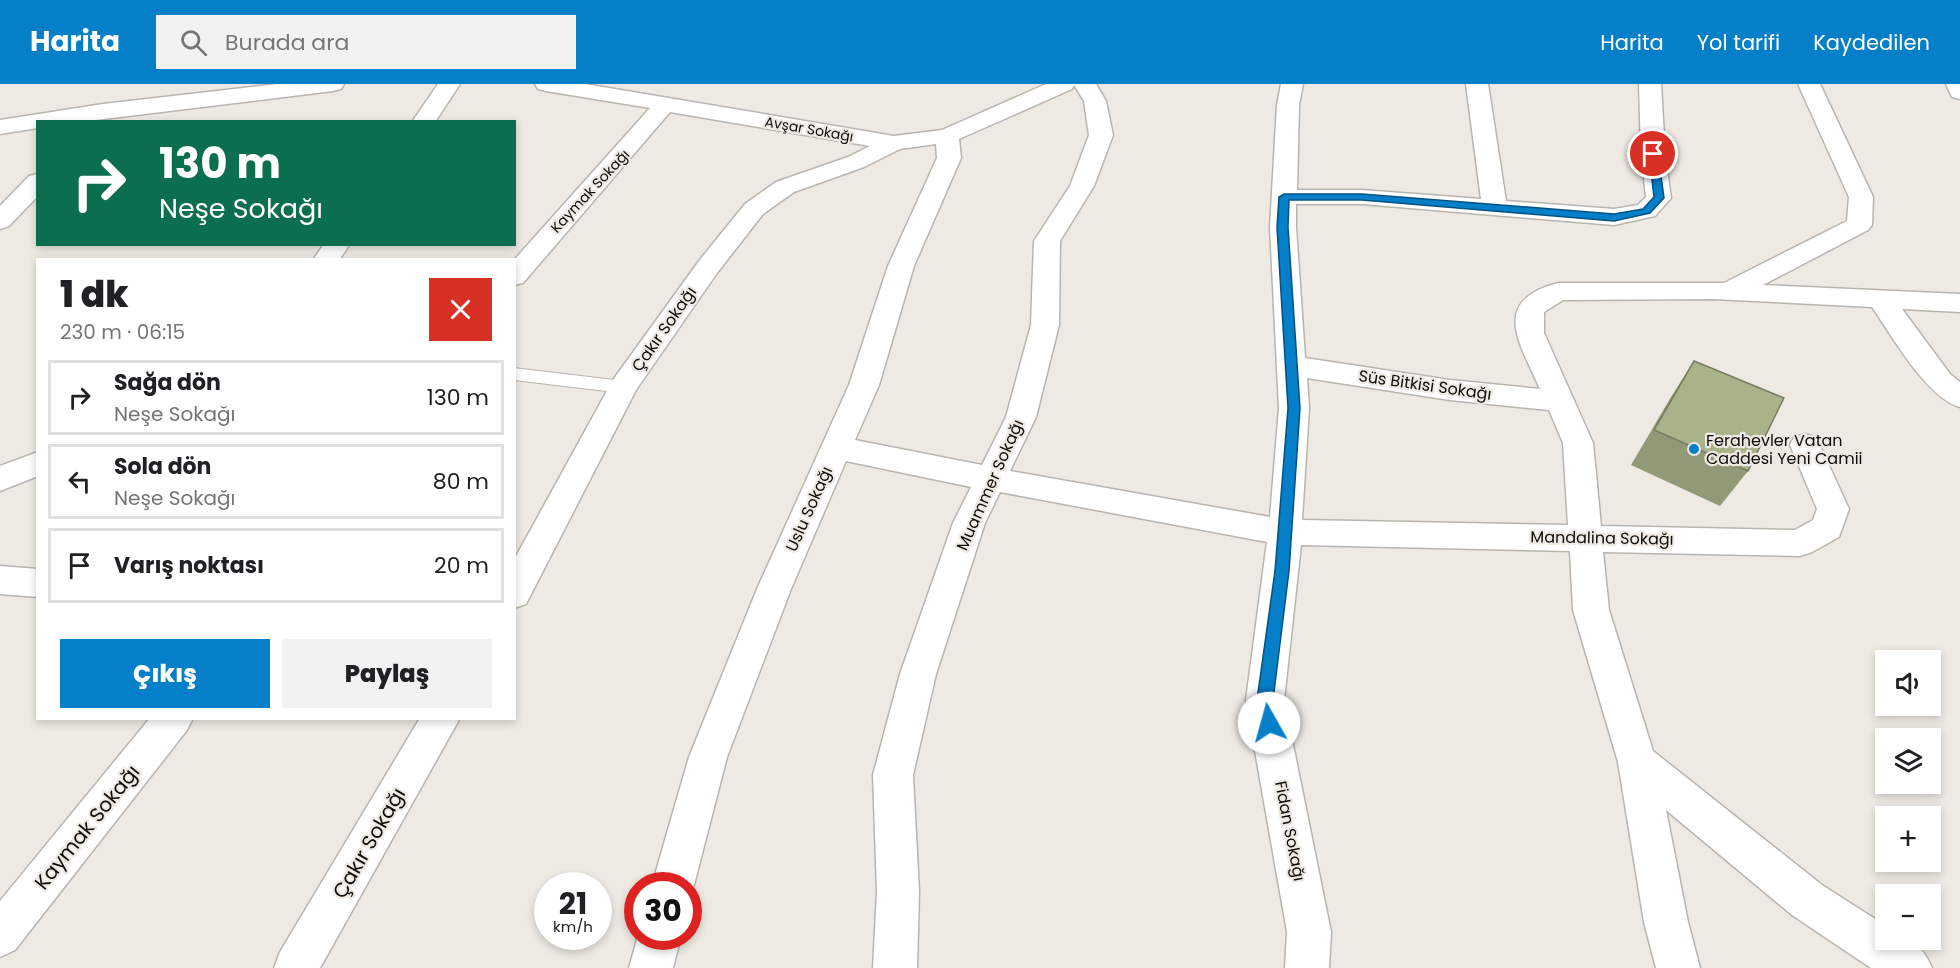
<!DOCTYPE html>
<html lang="tr">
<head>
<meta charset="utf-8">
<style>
	body { margin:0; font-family:Poppins,sans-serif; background:#f2f2f2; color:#202124; height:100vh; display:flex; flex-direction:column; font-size:22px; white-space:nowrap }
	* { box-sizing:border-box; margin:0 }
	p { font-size:20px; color:#757577 }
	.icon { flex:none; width:33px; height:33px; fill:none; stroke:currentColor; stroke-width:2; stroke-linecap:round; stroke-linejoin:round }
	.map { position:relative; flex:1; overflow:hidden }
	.side { position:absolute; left:36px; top:174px; width:480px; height:462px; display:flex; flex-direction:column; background:#fff; border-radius:0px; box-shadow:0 3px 9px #0003 }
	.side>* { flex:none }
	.top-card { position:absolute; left:36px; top:36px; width:480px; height:126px; border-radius:0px; box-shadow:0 3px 9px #0003; background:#0b6e4f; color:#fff; overflow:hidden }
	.tools { position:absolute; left:1875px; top:566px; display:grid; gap:12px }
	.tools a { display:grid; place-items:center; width:66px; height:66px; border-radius:0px; background:#fff; box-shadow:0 3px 9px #0003; font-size:30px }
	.speed { position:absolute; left:534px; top:788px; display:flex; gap:12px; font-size:30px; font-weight:700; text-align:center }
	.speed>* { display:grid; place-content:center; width:78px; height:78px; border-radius:50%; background:#fff; box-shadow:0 3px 9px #0003; line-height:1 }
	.speed small { font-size:15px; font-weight:400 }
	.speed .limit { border:9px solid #d22; background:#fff; color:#111 }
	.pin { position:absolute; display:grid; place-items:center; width:51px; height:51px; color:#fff; margin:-26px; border:3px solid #fff; border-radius:50%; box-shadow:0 2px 6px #0007 }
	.me { position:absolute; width:66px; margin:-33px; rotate:353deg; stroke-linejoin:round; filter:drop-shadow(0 0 4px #0008) }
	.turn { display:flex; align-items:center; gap:21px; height:126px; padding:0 24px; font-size:27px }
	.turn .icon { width:78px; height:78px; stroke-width:2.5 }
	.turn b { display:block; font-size:42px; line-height:51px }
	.round { display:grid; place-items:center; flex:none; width:63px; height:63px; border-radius:0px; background:#f2f2f2 }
	.headline { display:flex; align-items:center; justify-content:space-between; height:102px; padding:0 24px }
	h1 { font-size:36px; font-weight:800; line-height:45px }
	.primary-button { display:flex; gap:12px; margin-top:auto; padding:12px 24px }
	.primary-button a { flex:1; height:69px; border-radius:0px; background:#047fc8; color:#fff; font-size:24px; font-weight:800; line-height:69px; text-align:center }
	.primary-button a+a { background:#f2f2f2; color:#202124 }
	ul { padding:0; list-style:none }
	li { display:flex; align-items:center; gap:18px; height:75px; margin:0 12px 9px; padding:0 12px; border:3px solid #e0e0e0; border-radius:0px }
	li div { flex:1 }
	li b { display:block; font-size:22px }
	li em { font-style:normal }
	header { display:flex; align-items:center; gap:36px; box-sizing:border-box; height:84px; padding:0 30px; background:#047fc8; color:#fff }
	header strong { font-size:28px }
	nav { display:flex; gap:33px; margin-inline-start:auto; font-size:21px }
	.search { width:420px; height:54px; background:#f2f2f2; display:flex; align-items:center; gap:15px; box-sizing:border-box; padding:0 21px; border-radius:0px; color:#757577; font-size:22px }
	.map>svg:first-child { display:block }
</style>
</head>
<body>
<header>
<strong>Harita</strong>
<div class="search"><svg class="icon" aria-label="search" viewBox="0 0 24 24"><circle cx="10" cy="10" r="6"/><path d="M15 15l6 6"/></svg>Burada ara</div>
<nav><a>Harita</a><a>Yol tarifi</a><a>Kaydedilen</a></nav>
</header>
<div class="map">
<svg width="1960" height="884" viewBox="0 0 1960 884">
	<rect width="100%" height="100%" fill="#eeeae3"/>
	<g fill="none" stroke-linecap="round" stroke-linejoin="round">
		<defs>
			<polygon id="service" points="514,284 623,297 629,299 632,303 629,307 623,309 514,296"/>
			<g id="minor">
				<polygon points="277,0 344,0 341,5 333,7 79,38 38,38 38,44 0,50 0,36 103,20"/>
				<polygon points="438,0 460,0 435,38 412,38"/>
				<path d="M535 0H585L894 52 942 46 1046 0H1096L1106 17 1113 51 1094 102 1060 157 1059 241 1036 333 1010 387 1270 433 1279 324 1270 143 1277 21 1281 0H1303L1299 21 1297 106H1362L1481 115 1466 0H1488L1506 117 1614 125 1638 121 1646 113 1641 70 1639 0H1661L1665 70 1671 114 1655 132 1614 141 1362 120H1296V143L1305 274 1450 296 1540 305C1520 259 1489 217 1558 199H1724L1847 137 1849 113 1798 0H1820L1873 113 1872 141 1868 146 1763 201 1960 210V228L1902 225 1950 290 1960 298V323C1927 314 1892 252 1872 223L1714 215 1563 216 1544 228V249L1593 359 1601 442 1795 446 1813 436 1817 425 1790 361 1794 353 1805 350 1816 353 1849 425 1839 453 1812 468 1800 472 1603 468 1609 526 1653 667 1822 801 1886 842V855C1911 855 1922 860 1932 884H1871L1792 831 1666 726 1688 838 1700 884H1656L1644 838 1618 678 1573 526 1570 467 1301 461 1284 616 1331 848 1329 884H1285L1287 848 1246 616 1267 458 1000 408 985 439 936 590 913 691 919 808 917 884H873L877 808 873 691 900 590 953 439 971 403 846 377 791 505 727 673 694 801 688 814V801H652L689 673 757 505 849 301 888 182 937 74 936 60 900 65 864 83 794 108 763 130 717 189 636 306 526 520 514 524V476L613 296 699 177 745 120 776 98 848 73 870 62 670 28 523 199 514 201V176L650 24 546 7 538 5ZM1074 1 1084 17 1089 51 1070 102 1034 157 1031 241 1006 333 982 381 855 356 879 301 914 182 961 74 959 55 1072 5ZM1307 294 1450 316 1549 326 1563 359 1568 441 1302 436 1309 324Z"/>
				<polygon points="1946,0 1960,0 1960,15 1952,13"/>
				<polygon points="38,90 38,112 9,142 0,145 0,122 29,92"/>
				<polygon points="324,160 350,160 339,176 313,176"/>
				<polygon points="38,368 38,392 0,407 0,382"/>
				<polygon points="0,482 38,485 38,513 0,510"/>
				<polygon points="150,634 193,634 187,646 15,866 0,873 0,817"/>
				<polygon points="420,634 460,634 320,884 274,884 280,868"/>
				<polygon points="638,852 681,852 673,884 629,884"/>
			</g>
		</defs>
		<use href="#service" stroke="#b9b5ae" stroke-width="2"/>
		<use href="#minor" stroke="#b9b5ae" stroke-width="3"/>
		<use href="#service" fill="#fff" fill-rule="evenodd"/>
		<use href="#minor" fill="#fff" fill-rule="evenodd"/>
	</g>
	<polygon fill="#929977" points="1694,277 1748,387 1720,422 1631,381 1671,313"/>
	<polygon fill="#aab28a" stroke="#777d61" stroke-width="1.5" points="1694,277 1784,314 1748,387 1654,346"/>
	<polygon fill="#047fc8" stroke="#035382" stroke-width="1.5" points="1653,67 1658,70 1664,114 1650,129 1614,137 1362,116 1289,116 1288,143 1300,324 1289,487 1273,616 1277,639 1275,644 1269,646 1264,644 1257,616 1275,487 1288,324 1277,143 1279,113 1284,110 1362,110 1614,130 1643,125 1654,113 1649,70"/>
	<circle fill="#047fc8" stroke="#eeeae3" stroke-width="2" cx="1694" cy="365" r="6"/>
	<g text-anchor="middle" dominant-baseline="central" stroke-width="4.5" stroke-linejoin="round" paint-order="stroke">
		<g font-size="14" fill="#0d0c09" stroke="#eeeae3">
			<text transform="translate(809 45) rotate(10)">Avşar Sokağı</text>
			<text transform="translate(590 107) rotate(-47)">Kaymak Sokağı</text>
		</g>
		<g font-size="16" fill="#0d0c09" stroke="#eeeae3">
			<text transform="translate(664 245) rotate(-55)">Çakır Sokağı</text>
			<text transform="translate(1425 301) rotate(8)">Süs Bitkisi Sokağı</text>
			<text transform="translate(990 401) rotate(-66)">Muammer Sokağı</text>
			<text transform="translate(809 425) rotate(-66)">Uslu Sokağı</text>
			<text transform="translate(1602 454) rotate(1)">Mandalina Sokağı</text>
			<text transform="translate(1290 747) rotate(79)">Fidan Sokağı</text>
		</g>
		<g font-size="16" fill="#0d0c09" stroke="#eeeae3" text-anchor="start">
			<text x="1706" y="356">Ferahevler Vatan<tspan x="1706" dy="18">Caddesi Yeni Camii</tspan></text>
		</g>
		<g font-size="20" fill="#0d0c09" stroke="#eeeae3">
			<text transform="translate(87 743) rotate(-51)">Kaymak Sokağı</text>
			<text transform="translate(369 759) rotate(-60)">Çakır Sokağı</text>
		</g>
	</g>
</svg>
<div class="tools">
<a><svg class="icon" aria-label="sound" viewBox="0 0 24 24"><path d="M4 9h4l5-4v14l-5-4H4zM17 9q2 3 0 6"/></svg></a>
<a><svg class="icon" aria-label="layers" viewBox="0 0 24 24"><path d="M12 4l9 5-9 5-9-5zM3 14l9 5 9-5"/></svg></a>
<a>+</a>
<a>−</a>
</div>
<div class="speed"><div>21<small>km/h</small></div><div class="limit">30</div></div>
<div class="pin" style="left:1653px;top:70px;background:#d93025"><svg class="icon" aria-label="arrive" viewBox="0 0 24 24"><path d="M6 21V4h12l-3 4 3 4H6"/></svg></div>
<svg class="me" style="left:1269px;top:639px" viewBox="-20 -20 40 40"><circle r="19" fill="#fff"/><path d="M0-13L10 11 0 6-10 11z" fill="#047fc8"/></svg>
<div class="top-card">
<div class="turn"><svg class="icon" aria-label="right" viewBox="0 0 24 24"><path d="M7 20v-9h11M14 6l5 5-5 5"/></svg><div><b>130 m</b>Neşe Sokağı</div></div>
</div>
<section class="side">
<div class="headline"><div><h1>1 dk</h1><p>230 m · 06:15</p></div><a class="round" style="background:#d93025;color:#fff"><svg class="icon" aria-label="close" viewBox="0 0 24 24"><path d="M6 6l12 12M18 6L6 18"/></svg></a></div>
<ul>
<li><svg class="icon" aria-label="right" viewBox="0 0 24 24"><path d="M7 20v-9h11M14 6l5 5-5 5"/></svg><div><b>Sağa dön</b><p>Neşe Sokağı</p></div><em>130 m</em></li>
<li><svg class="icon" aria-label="left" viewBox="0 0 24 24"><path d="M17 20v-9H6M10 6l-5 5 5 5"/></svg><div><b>Sola dön</b><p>Neşe Sokağı</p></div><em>80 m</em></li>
<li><svg class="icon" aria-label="arrive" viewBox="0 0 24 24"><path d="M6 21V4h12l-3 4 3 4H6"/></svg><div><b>Varış noktası</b></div><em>20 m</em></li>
</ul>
<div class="primary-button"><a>Çıkış</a><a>Paylaş</a></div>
</section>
</div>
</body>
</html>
